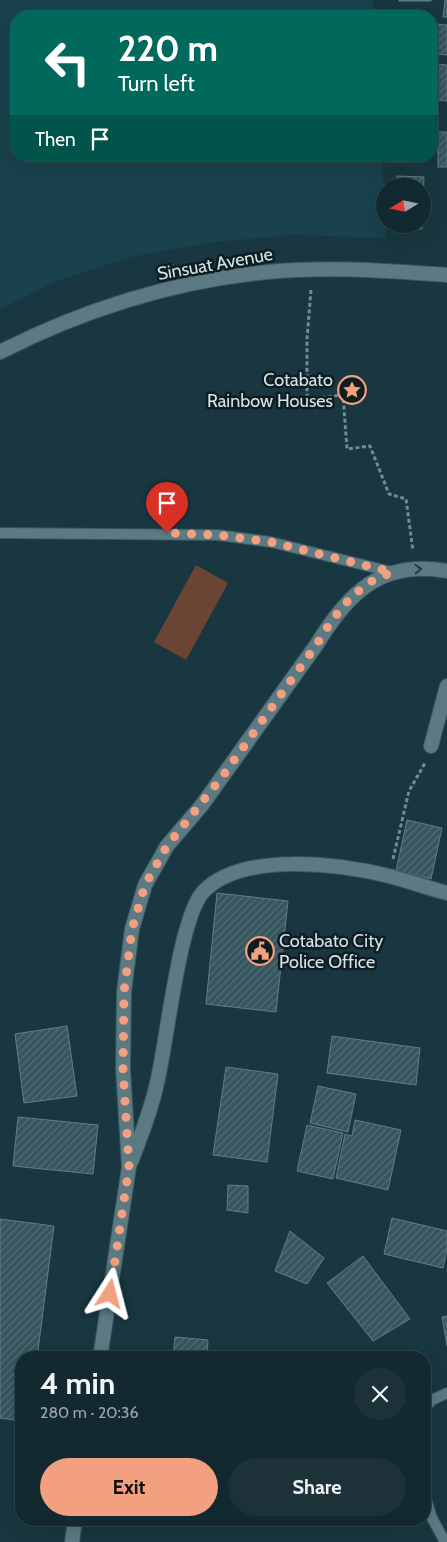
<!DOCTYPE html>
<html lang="en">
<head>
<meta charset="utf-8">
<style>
	body { margin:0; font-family:Cabin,sans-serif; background:#1c3138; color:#f1f3f6; height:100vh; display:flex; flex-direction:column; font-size:19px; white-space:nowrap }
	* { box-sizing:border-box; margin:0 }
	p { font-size:16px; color:#9da6ab }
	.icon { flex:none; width:28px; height:28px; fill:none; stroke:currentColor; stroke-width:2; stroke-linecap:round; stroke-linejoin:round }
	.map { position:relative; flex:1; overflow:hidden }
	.details { position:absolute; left:15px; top:1351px; width:416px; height:175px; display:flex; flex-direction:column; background:#132930; border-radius:20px; box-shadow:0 5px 20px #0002,0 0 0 1px #32454c }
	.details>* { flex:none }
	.hud { position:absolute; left:10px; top:10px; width:428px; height:152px; border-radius:20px; box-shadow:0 5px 20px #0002,0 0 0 1px #32454c; background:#00695c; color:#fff; overflow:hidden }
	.needle { width:32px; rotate:260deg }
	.buttons { position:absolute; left:376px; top:178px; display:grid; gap:10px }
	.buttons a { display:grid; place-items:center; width:55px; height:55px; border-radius:50%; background:#132930; box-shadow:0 5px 20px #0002,0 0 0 1px #32454c; font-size:25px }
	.pin { position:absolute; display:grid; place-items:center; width:42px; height:42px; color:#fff; margin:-51px -21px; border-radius:50% 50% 50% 0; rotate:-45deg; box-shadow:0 0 5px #0007 }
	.pin .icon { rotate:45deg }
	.me { position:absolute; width:55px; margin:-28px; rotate:9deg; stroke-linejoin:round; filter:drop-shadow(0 0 4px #0008) }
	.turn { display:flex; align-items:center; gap:18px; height:105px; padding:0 25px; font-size:22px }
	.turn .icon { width:65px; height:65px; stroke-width:2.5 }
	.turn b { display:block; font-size:35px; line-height:42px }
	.then { display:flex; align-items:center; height:48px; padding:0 25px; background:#0003; gap:10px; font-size:19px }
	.round { display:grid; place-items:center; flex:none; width:52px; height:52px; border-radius:26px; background:#1c3138 }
	.head { display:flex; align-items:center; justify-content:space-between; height:85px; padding:0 25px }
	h1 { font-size:30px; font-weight:700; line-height:38px }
	.cta { display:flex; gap:10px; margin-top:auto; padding:10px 25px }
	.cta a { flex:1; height:58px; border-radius:30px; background:#f2a07f; color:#111; font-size:20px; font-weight:700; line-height:58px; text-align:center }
	.cta a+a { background:#1c3138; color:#f1f3f6 }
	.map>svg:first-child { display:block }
</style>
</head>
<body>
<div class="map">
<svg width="447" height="1542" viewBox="0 0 447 1542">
	<defs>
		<pattern id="building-hatch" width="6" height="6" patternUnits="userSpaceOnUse" patternTransform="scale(1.25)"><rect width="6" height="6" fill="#36555e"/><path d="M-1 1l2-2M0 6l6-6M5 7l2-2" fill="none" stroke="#526d75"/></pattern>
	</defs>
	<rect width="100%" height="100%" fill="#193740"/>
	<polygon fill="#19424d" points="0,0 373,0 374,16 16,16 16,156 382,156 386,238 293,235 215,242 131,257 52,283 0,309"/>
	<polygon fill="#6b4434" points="196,565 228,583 186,660 154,642"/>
	<g fill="url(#building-hatch)" stroke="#5f7e88">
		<rect x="399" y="0" width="32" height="1"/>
		<polygon points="445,0 447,0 447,17 443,17"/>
		<polygon points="437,24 447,25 447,55 435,54"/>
		<polygon points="437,64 447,65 447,101 436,100"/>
		<rect x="438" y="132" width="9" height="35"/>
		<polygon points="397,176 424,177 422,229 396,228 396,224 422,224 422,186 396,186"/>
		<polygon points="407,820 442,828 431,879 396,871"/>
		<polygon points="217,893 288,901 276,1012 206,1004"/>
		<polygon points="67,1026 77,1096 24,1103 15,1034"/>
		<polygon points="332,1036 420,1048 416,1085 327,1073"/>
		<polygon points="226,1067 278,1074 267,1162 213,1155"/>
		<polygon points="318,1086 356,1094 348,1132 310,1123"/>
		<polygon points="18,1117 98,1125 93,1174 13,1166"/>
		<polygon points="355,1120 401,1130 388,1190 336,1178 345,1134 352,1136"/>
		<polygon points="307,1125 343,1133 333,1179 297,1171"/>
		<polygon points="228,1185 248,1186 248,1213 227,1210"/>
		<polygon points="392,1218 447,1231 447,1249 443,1268 384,1254"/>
		<polygon points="0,1219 54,1226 37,1358 21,1358 21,1421 0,1418"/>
		<polygon points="290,1231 324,1258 307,1284 275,1271"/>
		<polygon points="363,1256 410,1319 373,1341 327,1283"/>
		<polygon points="447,1316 447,1346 442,1317"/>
		<polygon points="175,1337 208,1340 207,1358 173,1358"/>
	</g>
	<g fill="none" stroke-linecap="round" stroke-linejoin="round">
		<defs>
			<g id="service">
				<polyline points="0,533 218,535 271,542 392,572"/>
				<polyline points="425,1408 432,1400 447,1393"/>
				<polyline points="425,1496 432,1518 445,1542"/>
			</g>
			<g id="minor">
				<polyline points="431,746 447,686"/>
				<path d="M131 1162C141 1136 151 1110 157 1083 167 1042 179 919 203 892 242 851 339 864 389 876 408 881 428 888 447 893"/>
				<path d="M100 1358 129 1167 123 1069 124 992 132 929 145 885 167 846 202 805 317 644C348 593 382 559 447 571"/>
				<polyline points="72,1542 75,1520"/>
			</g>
			<path id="secondary" d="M0 352C83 310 175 281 268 272 327 266 388 271 447 275"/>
		</defs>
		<use href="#service" stroke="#3b555d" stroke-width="12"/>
		<use href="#minor" stroke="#3b555d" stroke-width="16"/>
		<use href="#secondary" stroke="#3b555d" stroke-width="16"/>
		<g stroke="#728a91" stroke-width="3" stroke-dasharray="4 2.5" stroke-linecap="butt">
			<polyline points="311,290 307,339 307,399 343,395 347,449 370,446 389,494 406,499 413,551"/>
			<polyline points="393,859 409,791 425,763"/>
		</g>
		<use href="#service" stroke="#5b7a84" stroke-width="10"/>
		<use href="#minor" stroke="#5b7a84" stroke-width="14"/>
		<use href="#secondary" stroke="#5b7a84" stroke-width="14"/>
	</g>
	<defs><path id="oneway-chevron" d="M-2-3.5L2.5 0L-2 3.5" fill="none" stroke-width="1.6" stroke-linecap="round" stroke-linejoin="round" transform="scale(1.25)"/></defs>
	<use stroke="#26383e" href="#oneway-chevron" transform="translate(418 569) rotate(-3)"/>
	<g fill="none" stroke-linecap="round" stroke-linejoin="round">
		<polyline stroke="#f2a07f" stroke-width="9" stroke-dasharray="0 16.2" points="110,1294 129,1167 123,1069 124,992 132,929 145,885 167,846 222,777 317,644 332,620 352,596 370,582 392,572 271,542 218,535 167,533"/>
	</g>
	<defs>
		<symbol id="sight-ring" viewBox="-11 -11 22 22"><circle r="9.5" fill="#0f1c20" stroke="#f2a07f" stroke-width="1.5"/><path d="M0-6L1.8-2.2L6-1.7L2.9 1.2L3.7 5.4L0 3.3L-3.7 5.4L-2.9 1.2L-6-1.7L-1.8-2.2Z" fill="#f2a07f"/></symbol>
		<symbol id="civic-ring" viewBox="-11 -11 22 22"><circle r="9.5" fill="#0f1c20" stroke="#f2a07f" stroke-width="1.5"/><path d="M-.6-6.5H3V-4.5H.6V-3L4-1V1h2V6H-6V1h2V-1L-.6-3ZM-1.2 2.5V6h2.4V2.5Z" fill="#f2a07f"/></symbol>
	</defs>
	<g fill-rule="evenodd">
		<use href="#sight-ring" x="336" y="374" width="32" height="32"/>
		<use href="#civic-ring" x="244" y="935" width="32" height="32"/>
	</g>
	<g text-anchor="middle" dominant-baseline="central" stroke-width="5" stroke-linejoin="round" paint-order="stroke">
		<g font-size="18" fill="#d3e4e9" stroke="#0f1c20">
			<text transform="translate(215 264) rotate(-10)">Sinsuat Avenue</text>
		</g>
		<g font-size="18" fill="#d3e4e9" stroke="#0f1c20" text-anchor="end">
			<text x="333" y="380">Cotabato<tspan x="333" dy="21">Rainbow Houses</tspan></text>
			<text x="279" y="941" text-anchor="start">Cotabato City<tspan x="279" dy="21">Police Office</tspan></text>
		</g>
	</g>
</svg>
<div class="buttons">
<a><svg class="needle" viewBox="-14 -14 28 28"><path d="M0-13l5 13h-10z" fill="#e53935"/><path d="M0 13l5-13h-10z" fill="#9da6ab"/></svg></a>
</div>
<div class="pin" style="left:167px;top:533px;background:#d93025"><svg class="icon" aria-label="arrive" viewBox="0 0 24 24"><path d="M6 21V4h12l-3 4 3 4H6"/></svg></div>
<svg class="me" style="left:110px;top:1294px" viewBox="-20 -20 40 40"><path d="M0-17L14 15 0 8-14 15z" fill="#f2a07f" stroke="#fff" stroke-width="4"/></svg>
<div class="hud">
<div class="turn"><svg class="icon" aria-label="left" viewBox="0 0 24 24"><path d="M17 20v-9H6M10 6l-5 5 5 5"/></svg><div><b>220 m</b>Turn left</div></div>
<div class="then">Then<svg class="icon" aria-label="arrive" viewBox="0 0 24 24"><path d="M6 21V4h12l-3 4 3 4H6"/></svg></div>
</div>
<section class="details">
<div class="head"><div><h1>4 min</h1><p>280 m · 20:36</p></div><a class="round"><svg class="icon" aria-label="close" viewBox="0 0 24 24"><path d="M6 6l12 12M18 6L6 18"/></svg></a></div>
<div class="cta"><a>Exit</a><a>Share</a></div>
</section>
</div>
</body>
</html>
